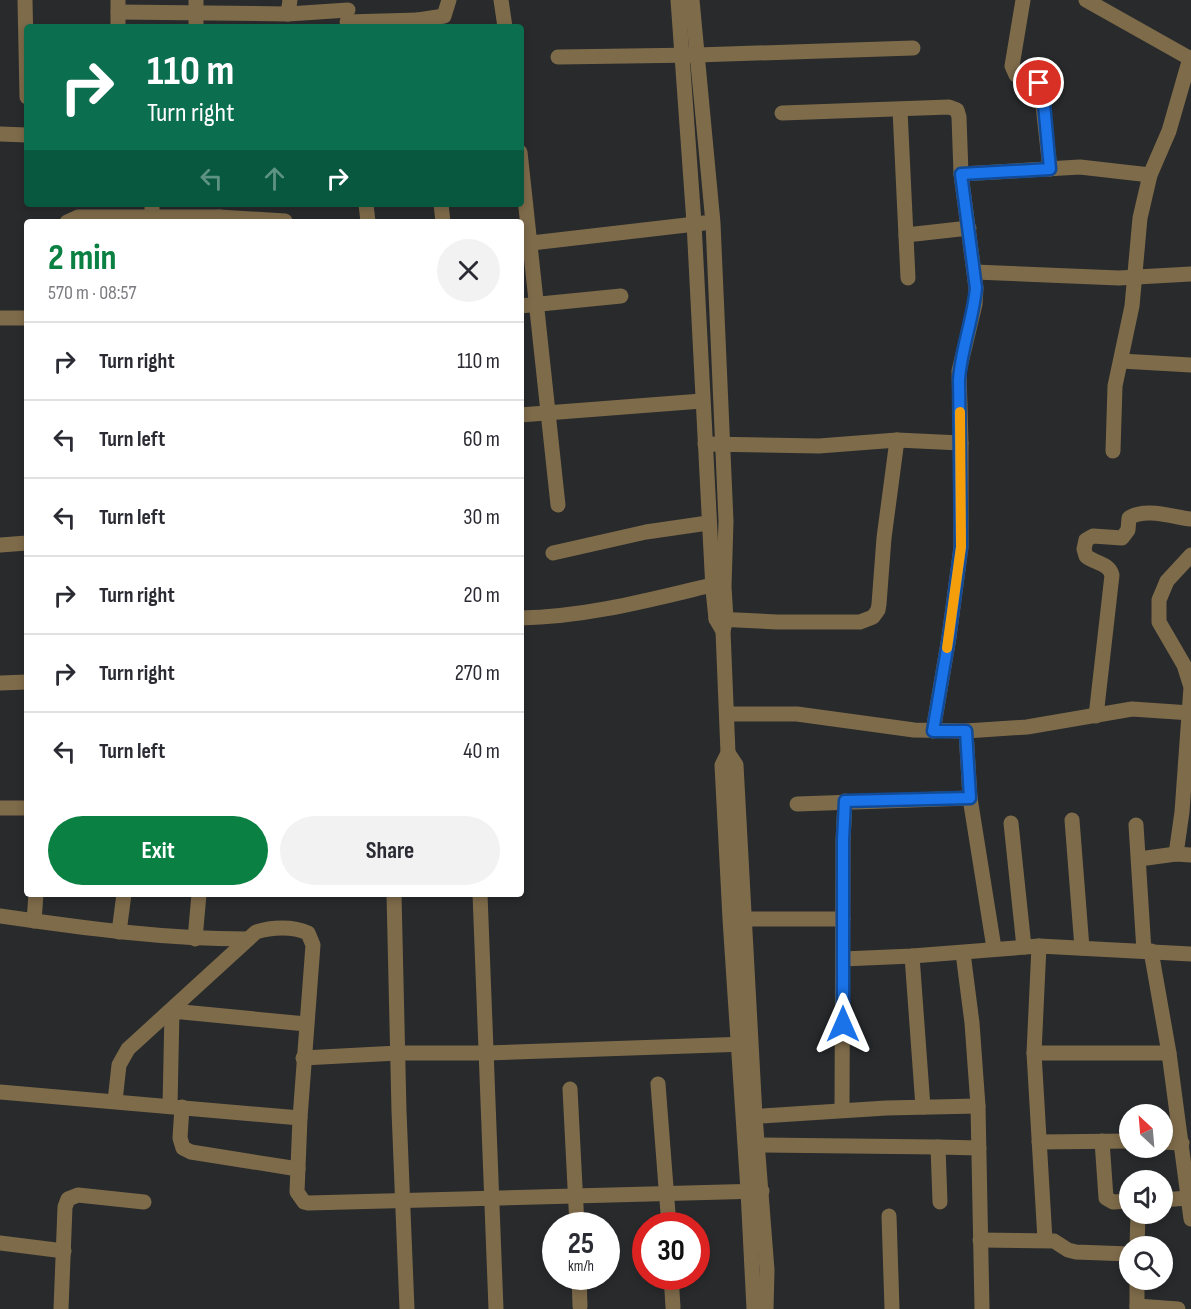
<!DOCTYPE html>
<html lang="en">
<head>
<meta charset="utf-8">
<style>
	body { margin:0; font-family:"Sofia Sans Condensed",sans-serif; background:#f2f2f3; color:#2b2b33; height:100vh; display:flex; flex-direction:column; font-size:22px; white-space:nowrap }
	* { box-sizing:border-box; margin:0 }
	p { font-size:20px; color:#7c7c81 }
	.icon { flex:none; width:33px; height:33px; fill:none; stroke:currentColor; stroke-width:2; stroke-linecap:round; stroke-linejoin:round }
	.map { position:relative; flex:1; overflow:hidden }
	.details { position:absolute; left:24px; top:219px; width:500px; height:678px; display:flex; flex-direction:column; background:#fff; border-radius:6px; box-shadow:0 3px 9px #0003 }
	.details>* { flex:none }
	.hud { position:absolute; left:24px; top:24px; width:500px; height:183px; border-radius:6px; box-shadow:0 3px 9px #0003; background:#0b6e4f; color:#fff; overflow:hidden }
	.needle { width:39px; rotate:334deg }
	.buttons { position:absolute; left:1119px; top:1104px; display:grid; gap:12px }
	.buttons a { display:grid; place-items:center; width:54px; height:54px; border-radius:50%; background:#fff; box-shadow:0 3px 9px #0003; font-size:30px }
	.speed { position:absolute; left:542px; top:1212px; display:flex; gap:12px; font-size:30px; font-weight:700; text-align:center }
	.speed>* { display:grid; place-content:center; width:78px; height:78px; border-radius:50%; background:#fff; box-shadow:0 3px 9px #0003; line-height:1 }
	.speed small { font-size:15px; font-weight:400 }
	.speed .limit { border:9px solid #d22; background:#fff; color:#111 }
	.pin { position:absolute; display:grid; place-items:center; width:51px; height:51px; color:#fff; margin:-26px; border:3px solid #fff; border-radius:50%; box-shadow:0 2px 6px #0007 }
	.me { position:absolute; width:66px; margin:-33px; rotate:0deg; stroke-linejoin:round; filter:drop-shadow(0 0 4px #0008) }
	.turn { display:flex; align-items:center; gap:21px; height:126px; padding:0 24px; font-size:27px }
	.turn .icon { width:78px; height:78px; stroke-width:2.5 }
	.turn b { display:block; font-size:42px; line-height:51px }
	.lanes { display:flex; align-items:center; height:57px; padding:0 24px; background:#0003; justify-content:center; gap:30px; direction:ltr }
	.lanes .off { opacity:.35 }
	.round { display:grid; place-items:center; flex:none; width:63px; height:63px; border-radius:32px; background:#f2f2f3 }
	.summary { display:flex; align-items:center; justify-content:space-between; height:102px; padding:0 24px }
	h1 { font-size:36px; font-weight:700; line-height:45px; color:#0b8043 }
	.cta { display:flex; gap:12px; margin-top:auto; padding:12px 24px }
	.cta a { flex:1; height:69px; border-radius:36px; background:#0b8043; color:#fff; font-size:24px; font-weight:700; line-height:69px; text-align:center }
	.cta a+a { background:#f2f2f3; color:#2b2b33 }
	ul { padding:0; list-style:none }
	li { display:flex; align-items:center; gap:18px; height:78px; padding:0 24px; border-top:2px solid #e1e1e2 }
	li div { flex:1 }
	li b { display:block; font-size:22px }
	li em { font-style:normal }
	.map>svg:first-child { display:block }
</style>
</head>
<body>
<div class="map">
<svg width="1191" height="1309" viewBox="0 0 1191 1309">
	<rect width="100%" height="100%" fill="#282a2c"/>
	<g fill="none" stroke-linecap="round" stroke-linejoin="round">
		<g stroke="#7e6b4a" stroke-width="15">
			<polyline points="25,0 27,97"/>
			<polyline points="501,0 505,27"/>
			<polyline points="678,0 694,223 713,590 716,619 723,631"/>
			<polyline points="692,0 713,223 726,521 724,587 726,619 723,631 728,753 722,765 730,919 748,1191 754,1309"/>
			<polyline points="1023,0 1012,66 1016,75 1036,80 1041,87 1050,169"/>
			<polyline points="1086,0 1191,59"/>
			<polyline points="118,12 288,14 290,0"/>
			<polyline points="288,14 348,10"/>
			<polyline points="418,20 444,16 449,0"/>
			<polyline points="347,22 418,20 419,27"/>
			<polyline points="118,27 118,0"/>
			<polyline points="196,27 196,0"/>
			<polyline points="558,57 697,55 913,48"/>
			<polyline points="900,110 908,278"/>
			<polyline points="0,134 27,135"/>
			<polyline points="520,152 558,505"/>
			<polyline points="961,174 1080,167 1150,175"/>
			<polyline points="152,204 152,222"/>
			<polyline points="366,204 368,222"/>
			<polyline points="441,204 443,222"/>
			<polyline points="219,217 285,221"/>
			<polyline points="67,222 78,217 219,217 219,222"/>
			<polyline points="906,235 969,228"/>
			<polyline points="523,244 704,223"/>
			<polyline points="975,272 1119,278 1191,274"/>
			<polyline points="520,306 621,296"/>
			<polyline points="0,318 27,318"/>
			<polyline points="1121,361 1191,365"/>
			<polyline points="520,415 702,401"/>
			<polyline points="705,444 819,446 897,440 961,443 959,371 975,304 976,288 961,174 959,117 957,110 949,107 782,113"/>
			<polyline points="1113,451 1115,386 1132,306 1140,218 1150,175 1169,131 1190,58"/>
			<polyline points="0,545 27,543"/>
			<polyline points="553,553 646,532 708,523"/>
			<path d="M520 618C586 617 649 600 712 585"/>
			<polyline points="716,619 777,622 860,622 873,617 878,610 879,604 884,538 897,440"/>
			<polyline points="0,683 27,682"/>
			<polyline points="727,714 797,714 914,730 966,731 1027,727 1132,709 1191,713"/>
			<path d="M1096 716 1112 575C1109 563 1094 563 1086 556L1084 549 1086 540 1093 536 1122 538 1128 530 1129 518C1145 507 1173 517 1191 519"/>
			<polyline points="933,731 949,637 961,547 961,443"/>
			<polyline points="966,731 970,798 994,948"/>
			<polyline points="728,753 736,765 755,1116 767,1270 766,1309"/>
			<polyline points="797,804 970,798"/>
			<polyline points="0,808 27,808"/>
			<polyline points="1072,820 1082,948"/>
			<polyline points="1011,823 1024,947"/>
			<polyline points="1136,825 1144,951"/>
			<polyline points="1176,854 1182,812 1191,687 1184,665 1159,622 1159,600 1167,581 1191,555"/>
			<polyline points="1139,859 1176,854 1191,855"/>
			<polyline points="394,894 399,1111 407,1309"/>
			<polyline points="480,894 496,1309"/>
			<path d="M0 916C82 928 164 939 247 939"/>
			<polyline points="736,919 843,919"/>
			<polyline points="34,921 36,894"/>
			<polyline points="119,932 124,894"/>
			<polyline points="195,939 199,894"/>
			<polyline points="1039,946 1034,1053 1045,1240"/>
			<polyline points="1151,951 1169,1053 1191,1219"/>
			<polyline points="963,953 972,1023 978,1106 982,1309"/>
			<polyline points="912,956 923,1107"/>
			<polyline points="843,959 912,956 1039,946 1191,954"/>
			<polyline points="1034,1053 1169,1053"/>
			<polyline points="303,1058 398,1053 486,1053 747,1044"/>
			<polyline points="658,1084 669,1226"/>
			<polyline points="570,1089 577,1226"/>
			<polyline points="0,1092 300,1118 297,1192 304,1202 308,1203 762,1191"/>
			<path d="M115 1101 119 1065 128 1049 256 932C271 927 293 926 308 933L313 945 300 1118"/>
			<polyline points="170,1106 172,1011 306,1024"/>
			<polyline points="182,1107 180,1138 183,1148 191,1152 298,1169"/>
			<polyline points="842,1110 843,841 845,801"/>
			<polyline points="748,1117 886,1108 978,1106"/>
			<polyline points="1102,1141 1106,1198 1113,1202 1130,1201"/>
			<polyline points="1039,1142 1130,1141"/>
			<polyline points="1162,1142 1182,1143"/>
			<polyline points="758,1145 938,1147"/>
			<polyline points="1162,1200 1188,1198"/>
			<polyline points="940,1202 938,1147 979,1148"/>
			<polyline points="889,1216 892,1309"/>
			<polyline points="980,1240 1054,1241 1068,1250 1076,1252 1130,1254"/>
			<polyline points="0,1243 64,1251"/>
			<polyline points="1137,1246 1138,1214"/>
			<polyline points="579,1276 580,1306"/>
			<polyline points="671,1276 673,1307"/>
			<polyline points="1137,1280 1137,1309"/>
			<polyline points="1137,1306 1178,1309"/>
			<polyline points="61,1309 65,1207 68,1199 78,1195 144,1202"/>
		</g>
	</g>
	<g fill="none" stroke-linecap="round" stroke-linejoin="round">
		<defs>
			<path id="route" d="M843 1024V840L845 801 970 798 966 731H933L949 637 961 547 959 380C961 349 973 320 976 288L961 174 1050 169 1043 93 1039 83"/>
		</defs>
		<use href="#route" stroke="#114b97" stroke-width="15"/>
		<use href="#route" stroke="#1a73e8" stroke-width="10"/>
		<polyline stroke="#f59e0b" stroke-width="10" points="947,648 961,547 960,412"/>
	</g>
</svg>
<div class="buttons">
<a><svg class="needle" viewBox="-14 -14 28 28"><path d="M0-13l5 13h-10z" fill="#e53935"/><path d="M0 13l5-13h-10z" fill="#7c7c81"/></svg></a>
<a><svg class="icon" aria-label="sound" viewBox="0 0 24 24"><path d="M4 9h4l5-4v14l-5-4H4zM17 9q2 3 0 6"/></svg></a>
<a><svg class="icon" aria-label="search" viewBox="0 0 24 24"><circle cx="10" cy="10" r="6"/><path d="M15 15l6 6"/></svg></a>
</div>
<div class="speed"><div>25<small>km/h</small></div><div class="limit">30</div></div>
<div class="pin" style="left:1039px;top:83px;background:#d93025"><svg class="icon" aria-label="arrive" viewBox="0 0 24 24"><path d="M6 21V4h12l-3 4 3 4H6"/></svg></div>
<svg class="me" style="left:843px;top:1024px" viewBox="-20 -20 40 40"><path d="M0-17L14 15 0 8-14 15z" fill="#1a73e8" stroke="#fff" stroke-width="4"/></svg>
<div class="hud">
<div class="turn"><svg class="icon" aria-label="right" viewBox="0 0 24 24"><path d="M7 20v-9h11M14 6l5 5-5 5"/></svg><div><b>110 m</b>Turn right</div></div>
<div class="lanes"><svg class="icon off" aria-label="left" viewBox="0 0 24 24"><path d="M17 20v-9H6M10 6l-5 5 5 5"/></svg><svg class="icon off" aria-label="ahead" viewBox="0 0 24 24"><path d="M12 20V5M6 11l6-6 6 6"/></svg><svg class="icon" aria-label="right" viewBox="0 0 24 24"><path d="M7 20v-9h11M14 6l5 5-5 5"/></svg></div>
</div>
<section class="details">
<div class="summary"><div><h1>2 min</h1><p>570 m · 08:57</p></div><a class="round"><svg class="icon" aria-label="close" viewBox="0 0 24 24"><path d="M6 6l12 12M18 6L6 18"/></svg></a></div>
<ul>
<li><svg class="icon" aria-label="right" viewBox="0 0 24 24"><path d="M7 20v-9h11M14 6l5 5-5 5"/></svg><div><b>Turn right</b></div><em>110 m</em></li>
<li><svg class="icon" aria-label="left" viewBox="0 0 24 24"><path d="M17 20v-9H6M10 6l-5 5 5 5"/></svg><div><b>Turn left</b></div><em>60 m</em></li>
<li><svg class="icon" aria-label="left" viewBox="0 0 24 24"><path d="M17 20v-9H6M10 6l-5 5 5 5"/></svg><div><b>Turn left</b></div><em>30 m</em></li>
<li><svg class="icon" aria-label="right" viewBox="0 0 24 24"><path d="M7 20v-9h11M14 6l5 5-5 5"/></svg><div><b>Turn right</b></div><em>20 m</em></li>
<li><svg class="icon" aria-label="right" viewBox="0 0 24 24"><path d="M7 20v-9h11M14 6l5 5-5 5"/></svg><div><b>Turn right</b></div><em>270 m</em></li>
<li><svg class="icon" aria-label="left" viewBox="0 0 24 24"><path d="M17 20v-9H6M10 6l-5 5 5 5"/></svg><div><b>Turn left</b></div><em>40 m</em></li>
</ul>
<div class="cta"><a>Exit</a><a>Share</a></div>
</section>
</div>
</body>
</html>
